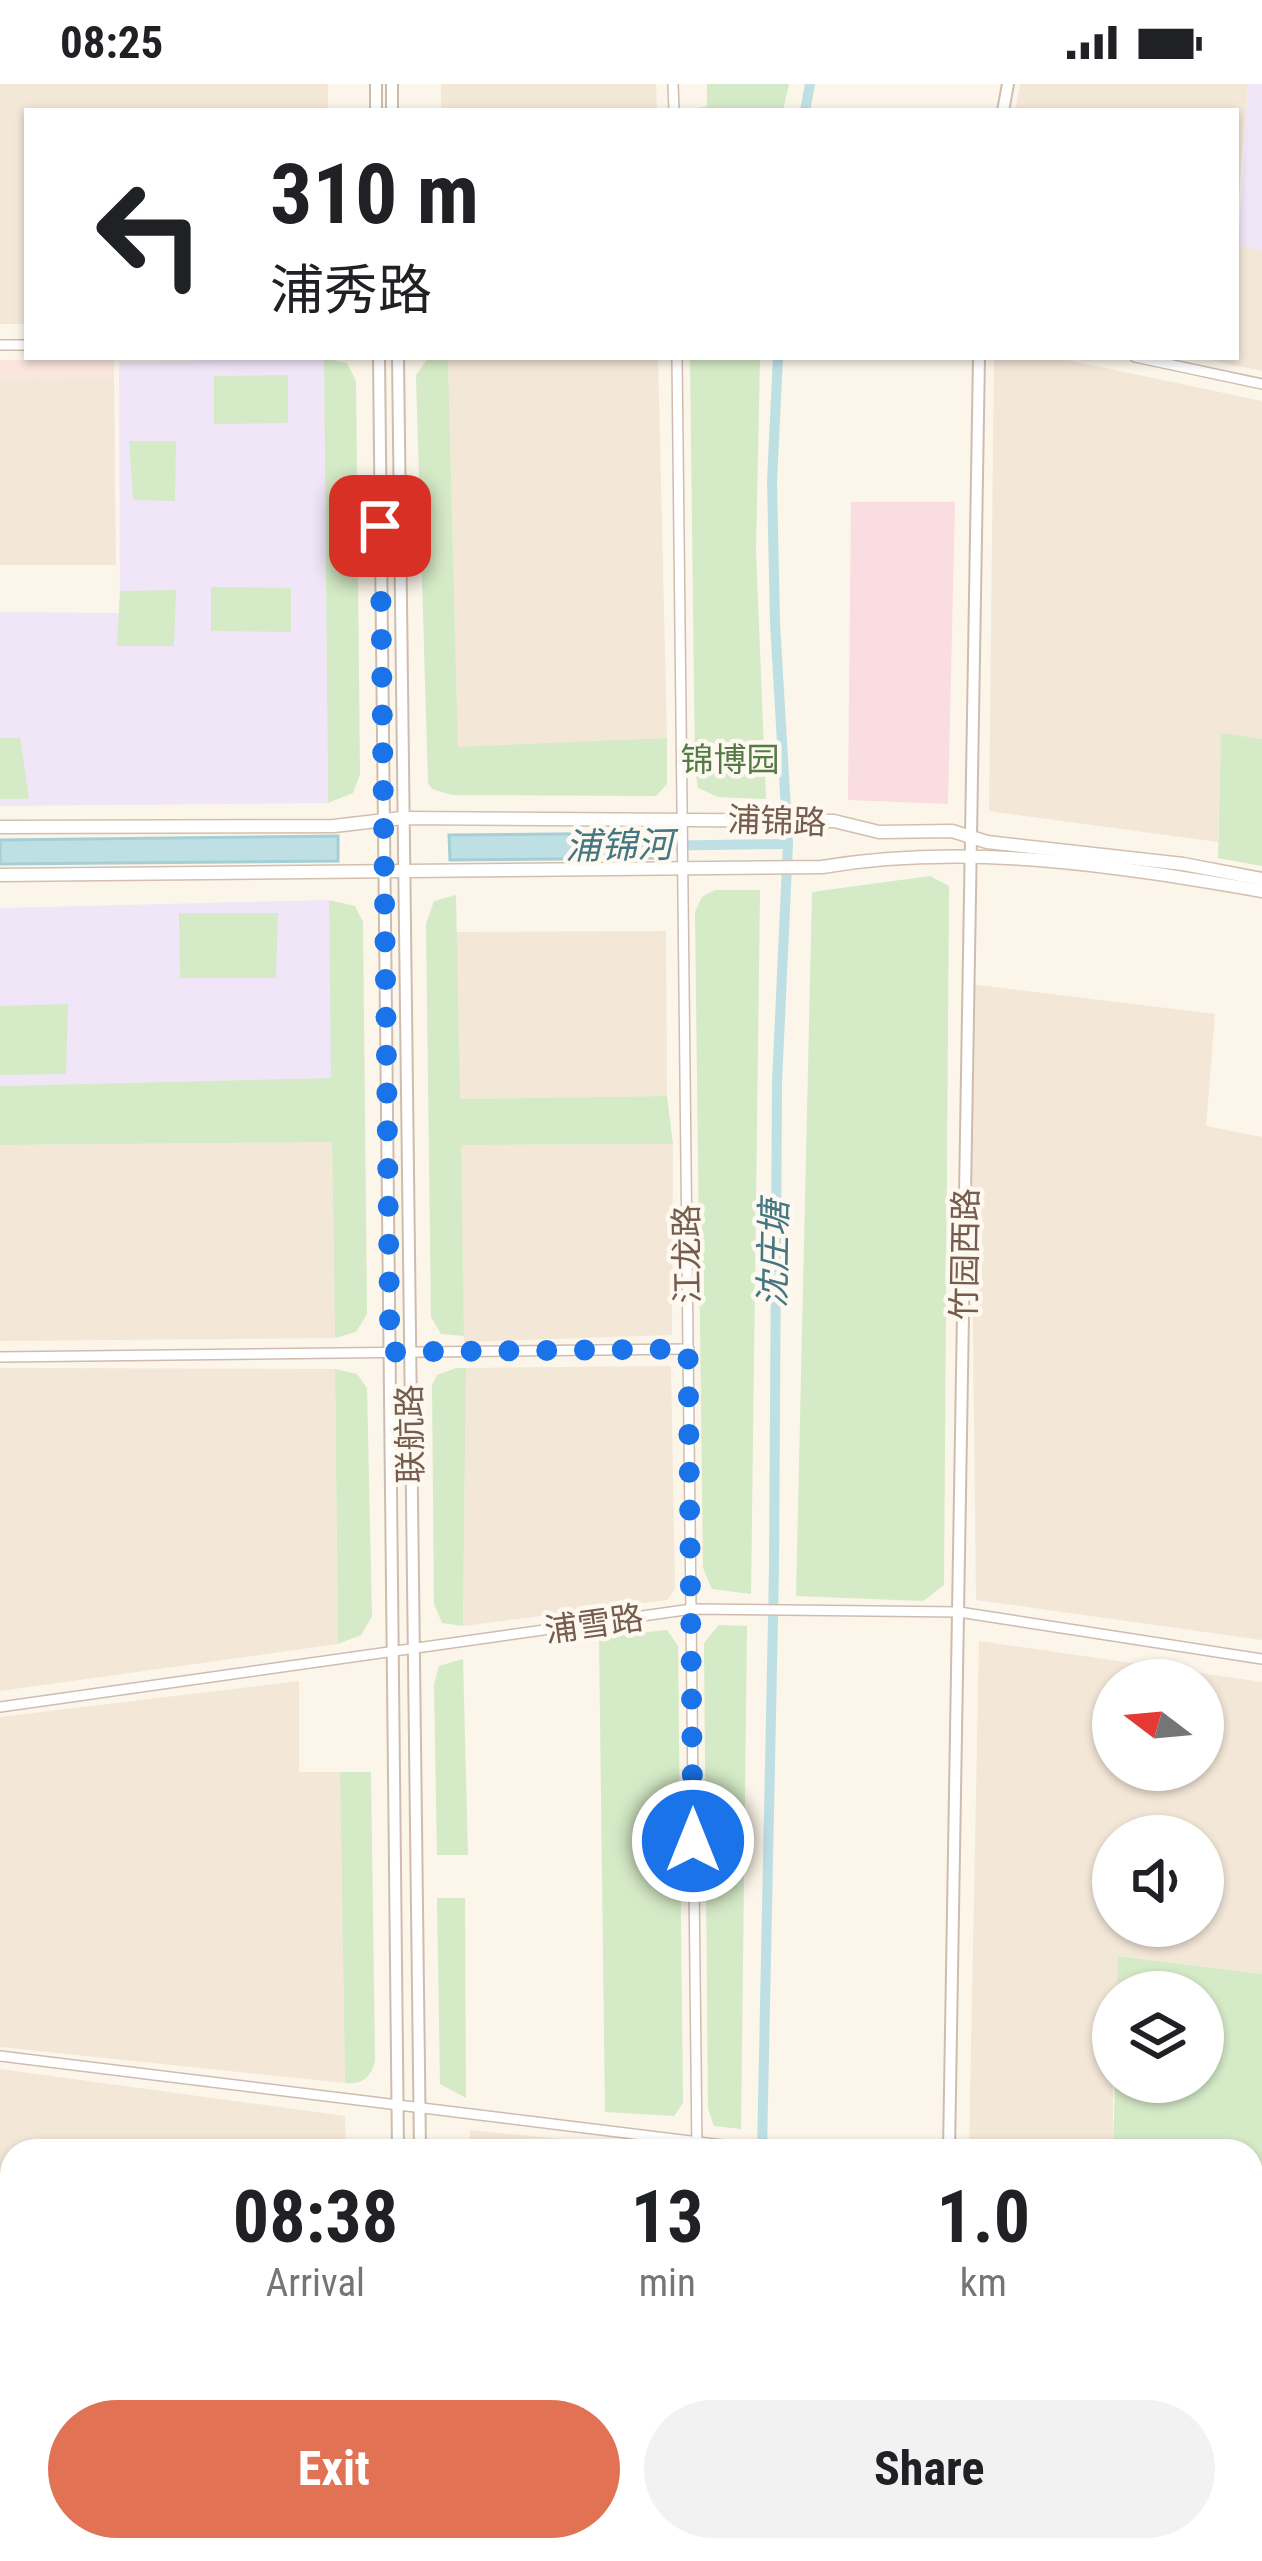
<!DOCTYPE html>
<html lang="en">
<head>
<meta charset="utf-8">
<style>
	body { margin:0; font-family:"Roboto Condensed","Noto Sans SC",sans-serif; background:#f2f2f2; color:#202124; height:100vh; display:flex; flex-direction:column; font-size:45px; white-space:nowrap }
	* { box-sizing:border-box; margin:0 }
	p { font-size:39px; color:#757577 }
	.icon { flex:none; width:66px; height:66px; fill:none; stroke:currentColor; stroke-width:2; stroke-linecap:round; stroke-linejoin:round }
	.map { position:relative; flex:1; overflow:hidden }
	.drawer { position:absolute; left:0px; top:2055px; width:1263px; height:423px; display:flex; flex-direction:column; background:#fff; border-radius:36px 36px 0 0; box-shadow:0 3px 9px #0004 }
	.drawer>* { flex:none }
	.top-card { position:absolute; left:24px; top:24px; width:1215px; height:252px; border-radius:0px; box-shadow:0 3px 9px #0004; background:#fff; color:#202124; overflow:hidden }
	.needle { width:78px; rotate:286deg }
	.tools { position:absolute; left:1092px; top:1575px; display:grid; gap:24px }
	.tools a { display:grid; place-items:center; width:132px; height:132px; border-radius:50%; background:#fff; box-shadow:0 3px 9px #0004; font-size:60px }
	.pin { position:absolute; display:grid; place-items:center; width:102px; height:102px; color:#fff; margin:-51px; border-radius:24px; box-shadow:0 6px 18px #0006 }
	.me { position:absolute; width:132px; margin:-66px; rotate:0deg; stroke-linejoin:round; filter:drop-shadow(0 0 9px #0008) }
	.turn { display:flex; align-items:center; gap:42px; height:252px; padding:0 48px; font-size:54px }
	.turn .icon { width:156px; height:156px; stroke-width:2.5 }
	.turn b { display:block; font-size:84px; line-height:102px }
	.eta { display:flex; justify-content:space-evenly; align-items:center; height:204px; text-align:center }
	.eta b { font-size:72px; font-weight:700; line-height:84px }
	.cta { display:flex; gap:24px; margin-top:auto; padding:24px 48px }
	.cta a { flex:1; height:138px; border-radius:72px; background:#e17253; color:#fff; font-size:48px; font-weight:700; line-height:138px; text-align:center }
	.cta a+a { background:#f2f2f2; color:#202124 }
	.status { display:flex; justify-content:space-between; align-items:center; height:84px; padding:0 60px; background:#fff; direction:ltr }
	.status svg { height:33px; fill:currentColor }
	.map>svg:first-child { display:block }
</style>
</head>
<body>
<div class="status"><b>08:25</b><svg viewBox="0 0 49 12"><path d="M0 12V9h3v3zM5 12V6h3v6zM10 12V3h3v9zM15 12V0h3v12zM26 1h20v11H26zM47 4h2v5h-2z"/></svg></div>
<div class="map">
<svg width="1262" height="2477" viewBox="0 0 1262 2477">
	<rect width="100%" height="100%" fill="#fcf5e9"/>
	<g fill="#f3e7d8" fill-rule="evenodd">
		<polygon points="0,0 328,0 328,27 27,27 27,240 0,240"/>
		<polygon points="441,0 656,0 657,27 441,27"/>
		<polygon points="1020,0 1248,0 1236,150 1236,27 1015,27"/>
		<polygon points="1236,160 1262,166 1262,287 1197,273 1236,273"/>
		<polygon points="448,273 658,273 667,654 458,664"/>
		<polygon points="994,273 1053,273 1262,317 1262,655 1221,650 1218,758 989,727"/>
		<polygon points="114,293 116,481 0,481 0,296"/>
		<polygon points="666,847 667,1012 459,1015 456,848"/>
		<polygon points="969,900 1215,930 1206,1042 1262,1053 1262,1556 976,1516"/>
		<polygon points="332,1058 335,1254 0,1257 0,1061"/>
		<polygon points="673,1060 672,1251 464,1258 460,1061"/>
		<polygon points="671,1282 675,1505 667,1516 463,1542 466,1284"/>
		<polygon points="0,1284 335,1285 338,1560 0,1607"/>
		<path d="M979 1557 1262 1598V1890L1119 1872 1117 1908H1113V2067H969ZM1113 1596H1203V1686H1113ZM1113 1752H1203V1842H1113Z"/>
		<polygon points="299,1597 299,1688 340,1688 345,1999 0,1963 0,1633"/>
		<polygon points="0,1985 345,2032 346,2067 12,2067 12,2265 0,2264"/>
		<polygon points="470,2046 663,2065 666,2067 470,2067"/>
	</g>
	<polygon fill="#fbe6dd" points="0,276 114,276 114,293 0,296"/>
	<g fill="#f1e6f8">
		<polygon points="1248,0 1262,0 1262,167 1238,161"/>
		<polygon points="324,274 328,719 0,722 0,528 120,529 119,278"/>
		<polygon points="329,816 332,994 0,1002 0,824"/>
	</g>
	<polygon fill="#f9dde0" points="851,418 955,418 948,720 848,716"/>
	<g fill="#d5eac7">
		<polygon points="707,0 789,0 783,27 687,27 707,22"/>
		<polygon points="429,273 448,273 458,663 667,654 667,700 656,712 452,711 432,705 428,699 416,291"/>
		<polygon points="690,273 760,273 756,467 766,715 718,713 698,704 695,686"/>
		<polygon points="324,274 347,279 356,297 360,690 353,709 328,719"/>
		<polygon points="288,291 288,339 214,340 214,292"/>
		<polygon points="129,357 176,357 175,417 133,416"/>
		<polygon points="211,503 291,504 291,548 211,547"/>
		<polygon points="176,506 174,562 117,562 120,507"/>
		<polygon points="1221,649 1262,655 1262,782 1218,774"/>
		<polygon points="0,654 20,654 29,715 0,715"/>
		<polygon points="930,792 949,802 944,1501 923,1517 796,1512 812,808"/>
		<polygon points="715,806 760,806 751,1510 712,1505 703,1484 695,828 702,813"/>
		<polygon points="456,811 460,1015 667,1012 673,1060 461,1061 464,1252 441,1250 431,1233 426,840 434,817"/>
		<polygon points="329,816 355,822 363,838 367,1230 356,1248 335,1254 332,1058 0,1061 0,1002 331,994"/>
		<polygon points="179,829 278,829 276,894 180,894"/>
		<polygon points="68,920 66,990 0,991 0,922"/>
		<polygon points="456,1284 466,1284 463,1542 442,1539 434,1520 432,1301 437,1291"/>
		<polygon points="335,1285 357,1290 367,1304 372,1532 361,1551 338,1560"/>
		<polygon points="719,1541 747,1542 741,2045 714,2042 708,2025 704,1559"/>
		<polygon points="667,1546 678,1562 683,2019 674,2032 605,2028 599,1553"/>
		<polygon points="463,1575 468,1771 437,1771 434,1601 439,1582"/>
		<path d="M340 1688H371L375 1977C371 1994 361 2001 345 1999Z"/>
		<polygon points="437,1814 465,1814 466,2014 440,2000"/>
		<polygon points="1118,1872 1262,1890 1262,2095 1251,2094 1251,2067 1113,2067 1115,1998 1203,1998 1203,1908 1117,1908"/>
		<rect x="430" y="2466" width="224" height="11"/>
	</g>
	<g fill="#bee0e5" stroke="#a4cfd7" stroke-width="3">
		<polygon points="652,749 653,774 450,776 449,751"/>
		<polygon points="338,752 338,777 0,780 0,756"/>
	</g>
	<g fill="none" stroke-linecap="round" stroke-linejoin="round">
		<g stroke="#bee0e5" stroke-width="10">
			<polyline points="805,27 810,0"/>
			<polyline points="639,762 788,760"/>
			<polyline points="762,2067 774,1486 777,998 788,760 775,539 772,397 778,273"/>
			<polyline points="774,2466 774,2477"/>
		</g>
		<polyline stroke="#bee0e5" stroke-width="18" points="90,2477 91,2466"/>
		<defs>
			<g id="minor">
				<polyline points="673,0 674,27"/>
				<polyline points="0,261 27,261"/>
				<polyline points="677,273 697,2067"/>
				<polyline points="1135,273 1262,300"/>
				<polyline points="0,1273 689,1265"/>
				<polyline points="0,1623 692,1525 959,1528 1262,1575"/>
				<polyline points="0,1972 772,2067"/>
				<polyline points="1251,2121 1262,2122"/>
				<polyline points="0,2275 12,2277"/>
				<polyline points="710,2466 713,2477"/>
			</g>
			<g id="tertiary">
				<polyline points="376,0 376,27"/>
				<polyline points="392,0 392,27"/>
				<polyline points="1003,27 1008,0"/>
				<polyline points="379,273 398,2067"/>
				<polyline points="398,273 420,2067"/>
				<polyline points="949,2067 979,273"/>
				<polyline points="424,2466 424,2477"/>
			</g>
			<g id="secondary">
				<polyline points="0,743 334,742 402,734 834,737 879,748 952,747 987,758 1183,780 1262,795"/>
				<path d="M0 791 822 783C969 758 1116 782 1262 807"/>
			</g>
		</defs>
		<use href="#minor" stroke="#cebdaf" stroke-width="12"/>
		<use href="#tertiary" stroke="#cebdaf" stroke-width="14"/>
		<use href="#secondary" stroke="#d3bfaf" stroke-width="15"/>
		<use href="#minor" stroke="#fff" stroke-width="9"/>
		<use href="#tertiary" stroke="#fff" stroke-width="10"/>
		<use href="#secondary" stroke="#fff" stroke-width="12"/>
	</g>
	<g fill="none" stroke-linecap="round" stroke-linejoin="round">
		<polyline stroke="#1a73e8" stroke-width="21" stroke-dasharray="0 37.8" points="380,442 390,1268 688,1265 693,1757"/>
	</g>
	<g text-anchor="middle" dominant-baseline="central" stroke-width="9" stroke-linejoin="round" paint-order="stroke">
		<g font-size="33" fill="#557b45" stroke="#fef9f0">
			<text x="730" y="675">锦博园</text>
		</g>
		<g font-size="33" fill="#765c4d" stroke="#fef9f0">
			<text transform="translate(777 737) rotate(2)">浦锦路</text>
			<text transform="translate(687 1170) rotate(-91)">江龙路</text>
			<text transform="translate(965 1170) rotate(-89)">竹园西路</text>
			<text transform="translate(410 1350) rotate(-91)">联航路</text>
			<text transform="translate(594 1540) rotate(-8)">浦雪路</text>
		</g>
		<g font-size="36" font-style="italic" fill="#447781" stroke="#fef9f0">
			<text transform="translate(619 762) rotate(-1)">浦锦河</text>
			<text transform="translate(774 1170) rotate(-89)">沈庄塘</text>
		</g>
	</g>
</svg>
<div class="tools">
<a><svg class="needle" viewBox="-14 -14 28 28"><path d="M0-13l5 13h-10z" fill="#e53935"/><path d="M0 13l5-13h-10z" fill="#757577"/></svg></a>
<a><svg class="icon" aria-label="sound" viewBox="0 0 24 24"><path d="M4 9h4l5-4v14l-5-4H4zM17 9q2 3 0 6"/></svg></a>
<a><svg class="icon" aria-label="layers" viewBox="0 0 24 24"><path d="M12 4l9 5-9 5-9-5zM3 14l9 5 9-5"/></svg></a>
</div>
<div class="pin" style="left:380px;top:442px;background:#d93025"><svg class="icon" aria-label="arrive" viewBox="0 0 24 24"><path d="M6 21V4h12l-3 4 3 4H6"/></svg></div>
<svg class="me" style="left:693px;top:1757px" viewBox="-20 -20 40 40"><circle r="17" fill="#1a73e8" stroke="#fff" stroke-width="3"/><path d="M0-11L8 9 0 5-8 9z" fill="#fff"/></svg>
<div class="top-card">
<div class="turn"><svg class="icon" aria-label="left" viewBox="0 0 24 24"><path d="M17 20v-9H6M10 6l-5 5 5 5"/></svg><div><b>310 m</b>浦秀路</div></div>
</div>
<section class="drawer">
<div class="eta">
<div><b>08:38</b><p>Arrival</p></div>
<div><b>13</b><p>min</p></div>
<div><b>1.0</b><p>km</p></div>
</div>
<div class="cta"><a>Exit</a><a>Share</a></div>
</section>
</div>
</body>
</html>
